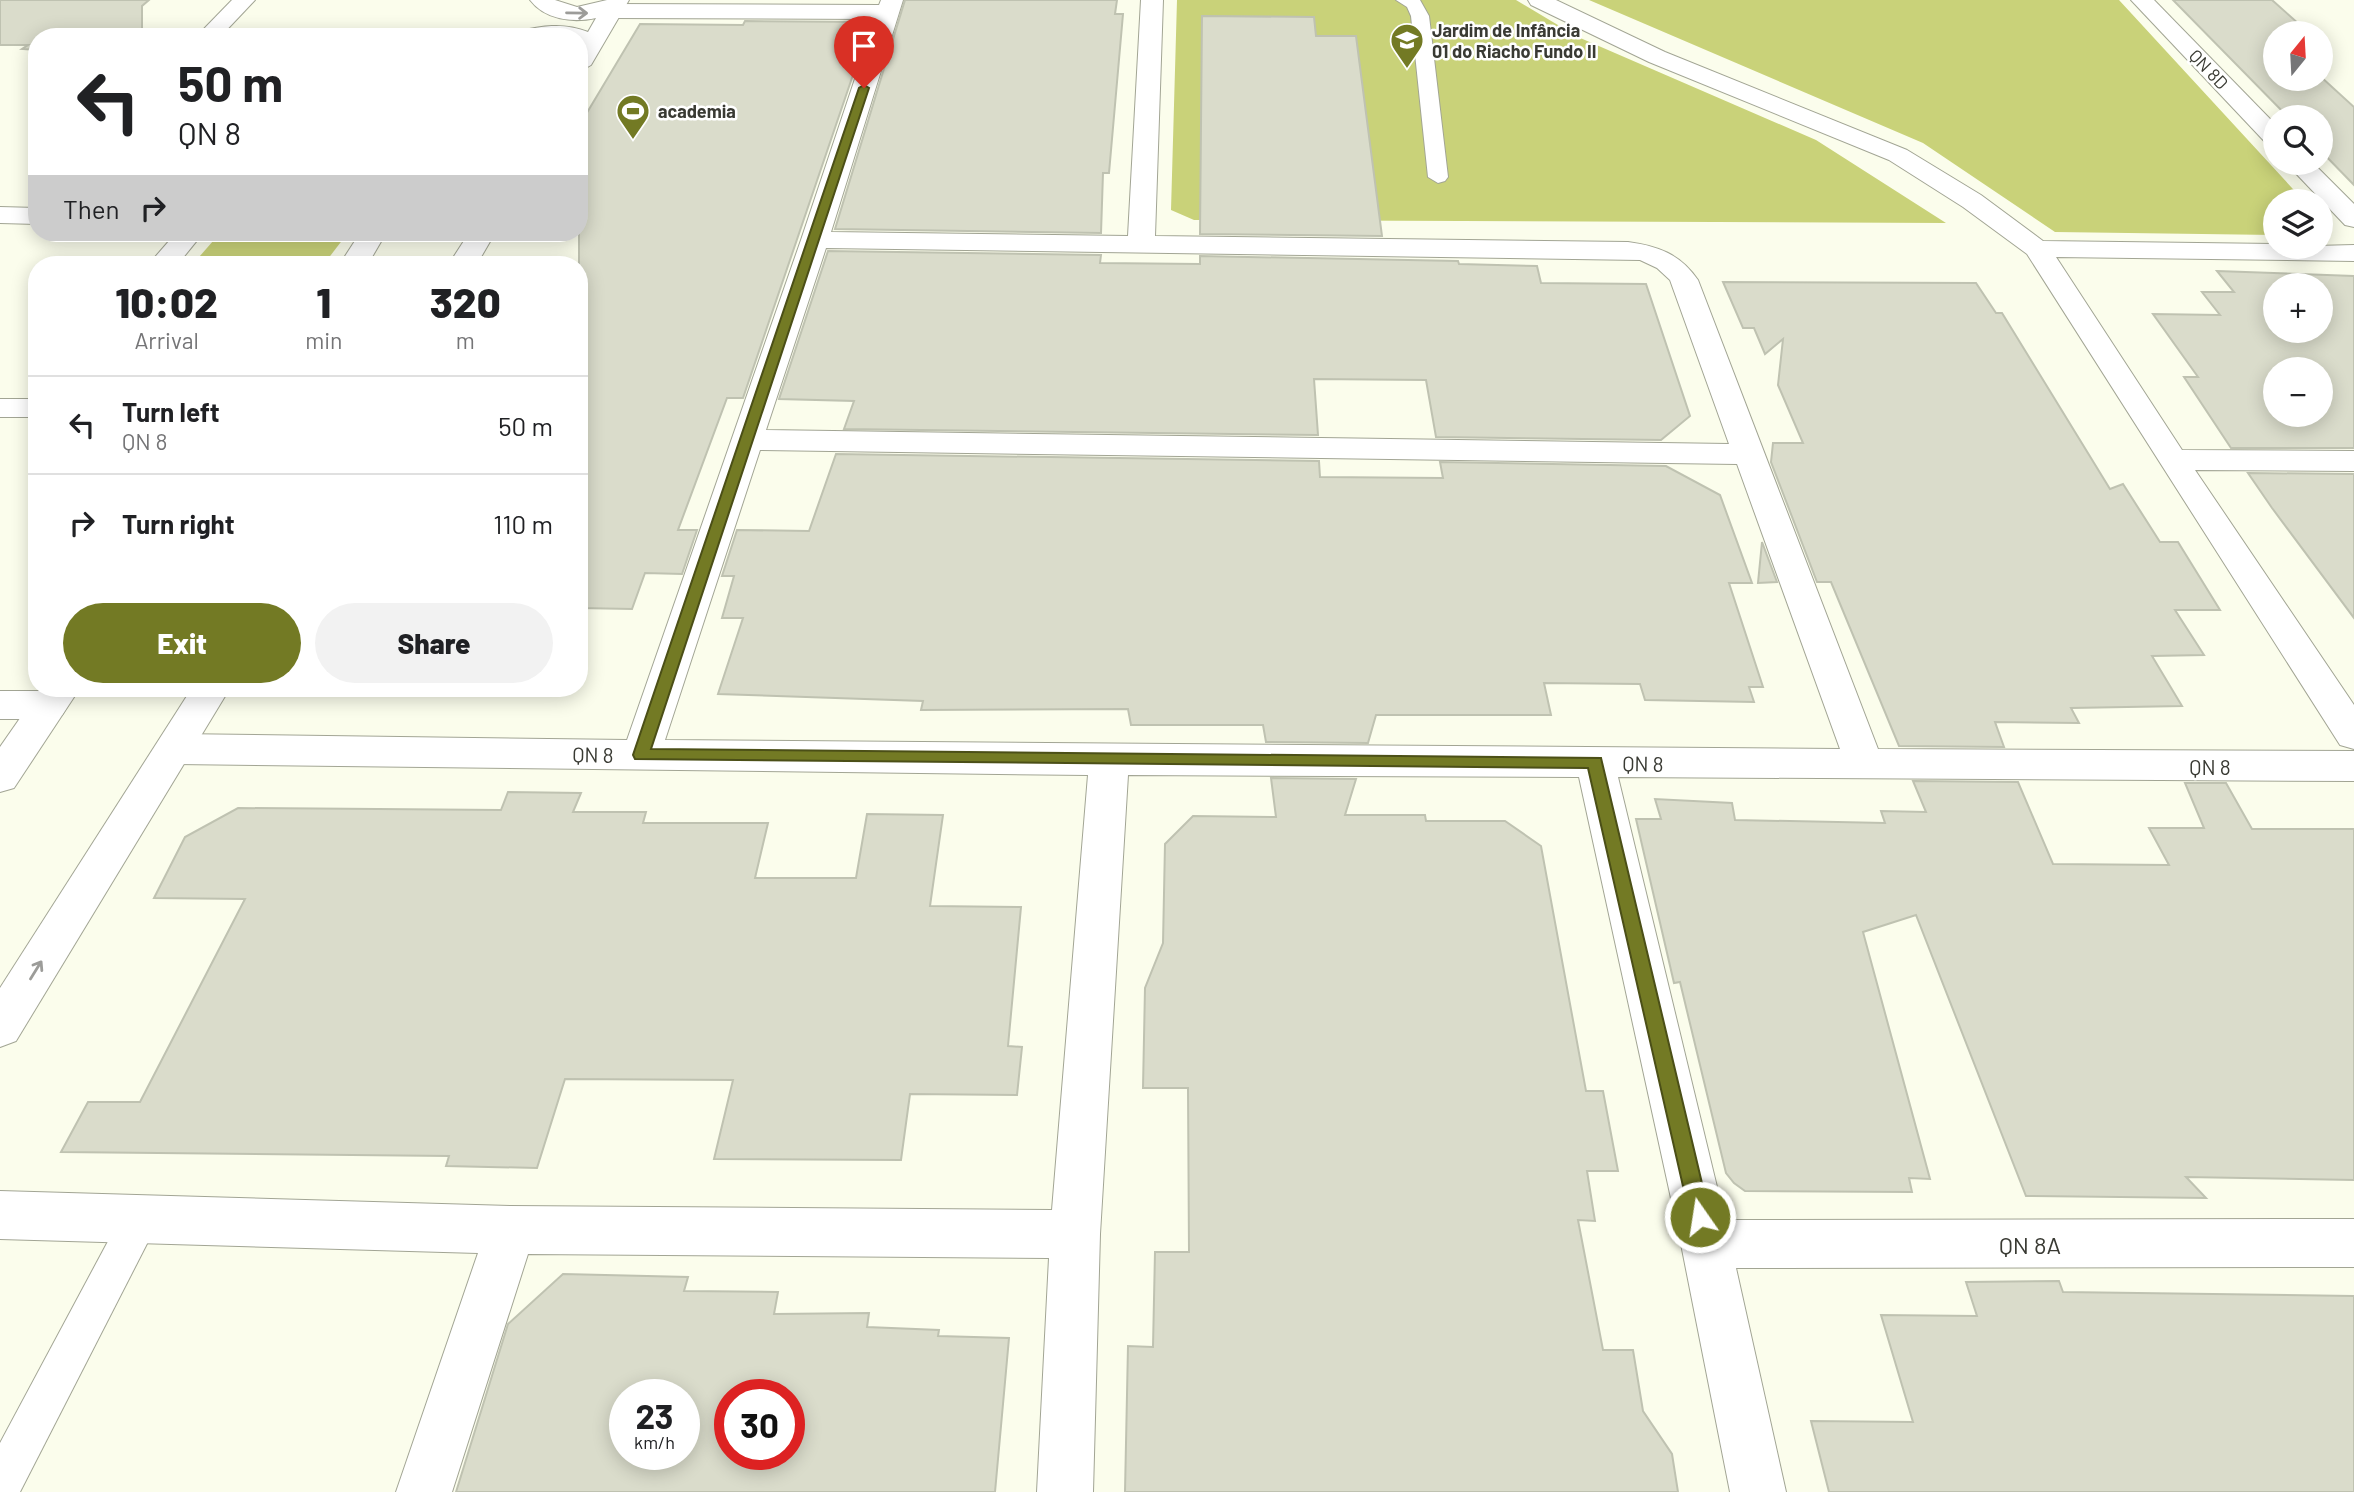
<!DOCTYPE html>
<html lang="en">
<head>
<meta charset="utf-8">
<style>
	body { margin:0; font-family:Barlow,sans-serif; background:#f2f2f2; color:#202124; height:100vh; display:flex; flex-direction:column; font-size:26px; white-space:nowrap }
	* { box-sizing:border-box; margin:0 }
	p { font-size:23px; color:#757577 }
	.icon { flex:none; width:38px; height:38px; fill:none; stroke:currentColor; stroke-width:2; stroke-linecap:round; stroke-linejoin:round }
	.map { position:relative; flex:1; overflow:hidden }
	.sheet { position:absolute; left:28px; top:256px; width:560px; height:441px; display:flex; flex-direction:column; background:#fff; border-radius:28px; box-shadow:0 4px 18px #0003 }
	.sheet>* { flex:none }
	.hud { position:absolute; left:28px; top:28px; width:560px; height:214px; border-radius:28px; box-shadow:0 4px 18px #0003; background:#fff; color:#202124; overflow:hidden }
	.needle { width:46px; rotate:18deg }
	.controls { position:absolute; left:2263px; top:21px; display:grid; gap:14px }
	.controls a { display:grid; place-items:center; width:70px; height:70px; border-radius:50%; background:#fff; box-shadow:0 4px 18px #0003; font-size:35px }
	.speed { position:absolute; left:609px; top:1379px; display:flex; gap:14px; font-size:35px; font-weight:700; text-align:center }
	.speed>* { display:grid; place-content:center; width:91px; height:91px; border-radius:50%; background:#fff; box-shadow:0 4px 18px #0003; line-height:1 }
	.speed small { font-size:18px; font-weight:400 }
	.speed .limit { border:10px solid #d22; background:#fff; color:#111 }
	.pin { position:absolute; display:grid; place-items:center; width:60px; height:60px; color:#fff; margin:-72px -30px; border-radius:50% 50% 50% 0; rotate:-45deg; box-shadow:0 0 7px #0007 }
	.pin .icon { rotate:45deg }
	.me { position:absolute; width:77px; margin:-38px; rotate:347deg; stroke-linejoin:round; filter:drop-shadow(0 0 5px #0008) }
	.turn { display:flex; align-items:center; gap:24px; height:147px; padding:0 35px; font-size:32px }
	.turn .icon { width:91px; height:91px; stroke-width:2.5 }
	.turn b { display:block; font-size:49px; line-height:60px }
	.then { display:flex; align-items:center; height:66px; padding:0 35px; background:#0003; gap:14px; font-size:26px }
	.eta { display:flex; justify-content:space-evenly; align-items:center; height:119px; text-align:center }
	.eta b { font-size:42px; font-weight:800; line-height:49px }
	.cta { display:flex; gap:14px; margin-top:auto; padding:14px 35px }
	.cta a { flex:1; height:80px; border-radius:42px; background:#737a24; color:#fff; font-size:28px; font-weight:800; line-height:80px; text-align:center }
	.cta a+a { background:#f2f2f2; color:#202124 }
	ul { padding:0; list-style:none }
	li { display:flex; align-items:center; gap:21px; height:98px; padding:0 35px; border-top:2px solid #e0e0e0 }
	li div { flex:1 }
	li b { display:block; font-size:26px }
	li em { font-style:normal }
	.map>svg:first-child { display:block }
</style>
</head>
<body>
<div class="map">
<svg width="2354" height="1492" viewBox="0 0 2354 1492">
	<rect width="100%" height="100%" fill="#fbfdec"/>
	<g fill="#c9d279">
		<polygon points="1177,0 1516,0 1578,37 1816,140 1946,223 1194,220 1171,210"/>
		<polygon points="1589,0 2119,0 2304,201 2275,201 2275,235 2055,232 1923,143"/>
		<polygon points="220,233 347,234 324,264 193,264"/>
	</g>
	<g fill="#dadccb" stroke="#bfc2b1" stroke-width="2" fill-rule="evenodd">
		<polygon points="0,0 149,0 142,6 142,37 37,37 37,50 22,49 28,45 0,45"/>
		<polygon points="905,0 1117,0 1115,14 1123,14 1109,173 1103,173 1101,233 835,229"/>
		<polygon points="2173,0 2272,0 2309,33 2275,33 2275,79 2320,79 2320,76 2354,107 2354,185 2320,150 2320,117 2288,117"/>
		<polygon points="1202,16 1314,17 1316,36 1356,36 1382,236 1200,234"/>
		<polygon points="745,21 871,22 743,398 727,398 678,530 697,530 682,574 645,573 632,609 579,608 579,126 640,24 743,25"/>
		<polygon points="828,251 1101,255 1100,263 1200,264 1200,256 1458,261 1459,264 1537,266 1541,283 1646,284 1690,416 1661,440 1436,437 1426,380 1314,379 1318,435 844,429 854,401 779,399"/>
		<path d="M2217 271 2354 276V448H2231L2184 377H2198L2153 314 2220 315 2202 292H2234ZM2275 285H2320V331H2275ZM2275 369H2320V415H2275Z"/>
		<polygon points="1723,282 1976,283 1996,313 2002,313 2110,489 2123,484 2160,542 2178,542 2220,610 2175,610 2204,655 2152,656 2182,706 2071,708 2079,723 1995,722 2004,747 1899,746 1831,582 1817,582 1771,462 1773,443 1803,443 1778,385 1783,339 1765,354 1754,328 1743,328"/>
		<polygon points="836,454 1319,461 1320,477 1443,478 1440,462 1666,466 1720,495 1752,583 1729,583 1763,687 1749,687 1754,702 1645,700 1640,684 1544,683 1551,715 1376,715 1368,743 1266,742 1263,725 1131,725 1128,709 921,710 923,701 718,694 743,618 722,618 734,576 722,576 737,530 809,531"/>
		<polygon points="2248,473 2354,474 2354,618 2272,508"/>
		<polygon points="1762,542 1777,582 1758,583"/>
		<polygon points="1271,778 1356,779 1345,815 1425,815 1426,821 1505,821 1541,846 1586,1091 1603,1091 1618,1171 1587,1171 1595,1221 1578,1220 1603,1350 1633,1350 1643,1411 1672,1454 1678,1492 1125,1492 1128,1346 1153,1347 1155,1252 1189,1252 1188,1088 1143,1088 1145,988 1163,943 1165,844 1193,816 1276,817"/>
		<polygon points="1913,781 2018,782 2053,864 2169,865 2149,828 2204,828 2185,783 2226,783 2252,829 2354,829 2354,1180 2186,1177 2206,1198 2026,1196 1916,915 1863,932 1930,1179 1909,1178 1912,1192 1745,1191 1734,1183 1726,1173 1680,982 1674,983 1636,819 1661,819 1655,799 1732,803 1735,820 1885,823 1881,811 1926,812"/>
		<polygon points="508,792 581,793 573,812 646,812 643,823 768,823 755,878 856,878 867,814 943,815 930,906 1021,907 1008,1046 1022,1047 1017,1095 910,1094 901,1160 714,1159 733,1080 565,1079 537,1168 446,1166 449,1156 61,1152 88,1102 140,1102 245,899 154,898 185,837 238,808 501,810"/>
		<path d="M563 1274 688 1277 684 1291 778 1292 774 1314 869 1313 867 1327 939 1330 938 1336 1009 1338 995 1492H456L508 1324ZM625 1395H684V1454H625ZM730 1395H789V1454H730Z"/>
		<polygon points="2059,1281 2063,1292 2354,1296 2354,1492 1829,1492 1811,1421 1913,1422 1881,1315 1977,1316 1966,1282"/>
	</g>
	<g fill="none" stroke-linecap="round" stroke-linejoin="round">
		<defs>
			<g id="lane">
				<polygon points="1396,0 1420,0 1429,16 1448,177 1445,181 1438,183 1428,177 1411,16 1407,7"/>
				<polygon points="141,1199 154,1204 160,1217 154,1230 20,1492 0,1492 0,1443 128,1204"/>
			</g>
			<g id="street">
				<polygon points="232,0 255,0 220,37 196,37"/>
				<path d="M881 0H903L831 232 1128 236 1141 0H1163L1155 236 1628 242C1658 246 1680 254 1698 280L1878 749 2354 751V781L1618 777 1725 1220 2354 1219V1267L1736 1268 1786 1492H1730L1681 1244 1579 777 1128 775 1100 1234 1093 1492H1037L1049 1258 528 1254 452 1492H396L478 1253 0 1239V1191L511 1206 1052 1210 1088 775 176 764 162 759 157 749 162 739 176 734 627 740 801 240 875 19 611 18 600 11 611 4 879 5ZM826 248 1640 260 1657 268 1670 280 1729 444 766 430ZM760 450 1737 464 1840 749 665 740Z"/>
				<polygon points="1528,0 1556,0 1665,52 1907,150 1981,195 2043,241 2275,244 2275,247 2354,245 2354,261 2056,257 2182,450 2354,451 2354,471 2195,470 2354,705 2354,749 2340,745 2027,254 1963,207 1889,160 1649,62 1531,5"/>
				<polygon points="2131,0 2154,0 2275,124 2275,145 2266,143"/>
				<polygon points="2286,163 2313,163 2354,204 2354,227 2345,225"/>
				<polygon points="0,207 37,208 37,224 0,223"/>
				<polygon points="176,233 203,233 178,264 149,264"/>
				<rect x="0" y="399" width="37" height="18"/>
				<polygon points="0,691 49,691 62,695 68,705 62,715 49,719 0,719"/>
			</g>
			<g id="secondary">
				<path d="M530 0H555L577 7 607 0H629L591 65 579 72V37H513L516 32C541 26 563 22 588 32L596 18C573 23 545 20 530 0Z"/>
				<polygon points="360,233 386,233 368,264 340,264"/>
				<polygon points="469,233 495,233 477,264 449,264"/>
				<polygon points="41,688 80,688 14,788 0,792 0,747"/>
				<polygon points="192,688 230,688 16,1041 0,1047 0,988"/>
			</g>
		</defs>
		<use href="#lane" stroke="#a2a594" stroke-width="2"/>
		<use href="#street" stroke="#a2a594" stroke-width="2"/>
		<use href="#secondary" stroke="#a2a594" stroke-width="2"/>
		<use href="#lane" fill="#fff" fill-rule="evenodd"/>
		<use href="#street" fill="#fff" fill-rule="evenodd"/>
		<use href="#secondary" fill="#fff" fill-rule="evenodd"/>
	</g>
	<defs><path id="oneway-shaft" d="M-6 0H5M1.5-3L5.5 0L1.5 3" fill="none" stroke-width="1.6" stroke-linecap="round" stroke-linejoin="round" transform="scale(1.75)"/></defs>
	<g stroke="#9c9c99">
		<use href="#oneway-shaft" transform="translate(577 13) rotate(1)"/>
		<use href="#oneway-shaft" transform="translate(36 970) rotate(-58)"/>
	</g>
	<polygon fill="#737a24" stroke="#4b4f17" stroke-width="2" points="864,85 869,88 651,749 1601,758 1710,1217 1707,1224 1700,1227 1693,1224 1690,1217 1588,768 635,759 633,755 859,88"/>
	<defs>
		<symbol id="school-pin" viewBox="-11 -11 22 30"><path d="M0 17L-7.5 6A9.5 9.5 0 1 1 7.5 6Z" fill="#737a24" stroke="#fff"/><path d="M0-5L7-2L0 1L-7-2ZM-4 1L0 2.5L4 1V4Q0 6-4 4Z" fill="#fff"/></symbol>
		<symbol id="stadium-pin" viewBox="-11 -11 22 30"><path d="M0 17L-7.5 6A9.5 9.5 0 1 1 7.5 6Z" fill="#737a24" stroke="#fff"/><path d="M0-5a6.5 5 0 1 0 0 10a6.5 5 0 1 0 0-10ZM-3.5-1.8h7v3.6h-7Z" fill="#fff"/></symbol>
	</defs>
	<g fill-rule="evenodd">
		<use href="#school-pin" x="1388" y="21" width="38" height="52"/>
		<use href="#stadium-pin" x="614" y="92" width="38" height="52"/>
	</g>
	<g text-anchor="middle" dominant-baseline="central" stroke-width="5" stroke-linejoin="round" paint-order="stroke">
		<g font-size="18" font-weight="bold" fill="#393a33" stroke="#fff" text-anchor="start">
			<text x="1432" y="30">Jardim de Infância<tspan x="1432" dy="21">01 do Riacho Fundo II</tspan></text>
			<text x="658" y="111">academia</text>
		</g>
		<g font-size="18" fill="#393a33" stroke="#fff">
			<text transform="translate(2209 69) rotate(46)">QN 8D</text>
		</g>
		<g font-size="21" fill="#393a33" stroke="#fff">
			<text transform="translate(593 754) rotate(1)">QN 8</text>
			<text transform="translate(1643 763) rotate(1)">QN 8</text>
			<text x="2210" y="766">QN 8</text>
		</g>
		<g font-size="24" fill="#393a33" stroke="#fff">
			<text x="2030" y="1244">QN 8A</text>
		</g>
	</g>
</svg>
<div class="controls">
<a><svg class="needle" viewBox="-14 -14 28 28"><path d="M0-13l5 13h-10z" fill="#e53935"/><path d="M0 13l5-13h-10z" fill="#757577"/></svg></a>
<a><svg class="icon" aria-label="search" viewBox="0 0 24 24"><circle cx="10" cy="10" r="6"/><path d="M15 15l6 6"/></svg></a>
<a><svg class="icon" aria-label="layers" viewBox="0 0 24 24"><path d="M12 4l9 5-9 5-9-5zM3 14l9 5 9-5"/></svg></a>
<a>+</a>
<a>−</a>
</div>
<div class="speed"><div>23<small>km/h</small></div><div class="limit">30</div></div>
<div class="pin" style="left:864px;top:88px;background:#d93025"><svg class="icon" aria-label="arrive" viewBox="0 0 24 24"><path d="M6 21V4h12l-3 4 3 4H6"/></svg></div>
<svg class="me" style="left:1700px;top:1217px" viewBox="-20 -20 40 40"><circle r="17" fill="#737a24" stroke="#fff" stroke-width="3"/><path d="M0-11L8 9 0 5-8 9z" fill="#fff"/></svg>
<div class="hud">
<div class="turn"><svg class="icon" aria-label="left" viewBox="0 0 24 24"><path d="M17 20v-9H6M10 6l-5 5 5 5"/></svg><div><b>50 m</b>QN 8</div></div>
<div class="then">Then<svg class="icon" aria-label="right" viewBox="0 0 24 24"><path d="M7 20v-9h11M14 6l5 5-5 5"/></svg></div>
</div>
<section class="sheet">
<div class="eta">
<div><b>10:02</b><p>Arrival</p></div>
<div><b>1</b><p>min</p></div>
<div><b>320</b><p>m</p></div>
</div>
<ul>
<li><svg class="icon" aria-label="left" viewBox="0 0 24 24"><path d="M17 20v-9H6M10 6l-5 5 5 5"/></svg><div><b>Turn left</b><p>QN 8</p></div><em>50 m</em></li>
<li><svg class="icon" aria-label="right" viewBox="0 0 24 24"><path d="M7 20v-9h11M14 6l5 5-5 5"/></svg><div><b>Turn right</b></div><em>110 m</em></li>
</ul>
<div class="cta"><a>Exit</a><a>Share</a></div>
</section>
</div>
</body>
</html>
